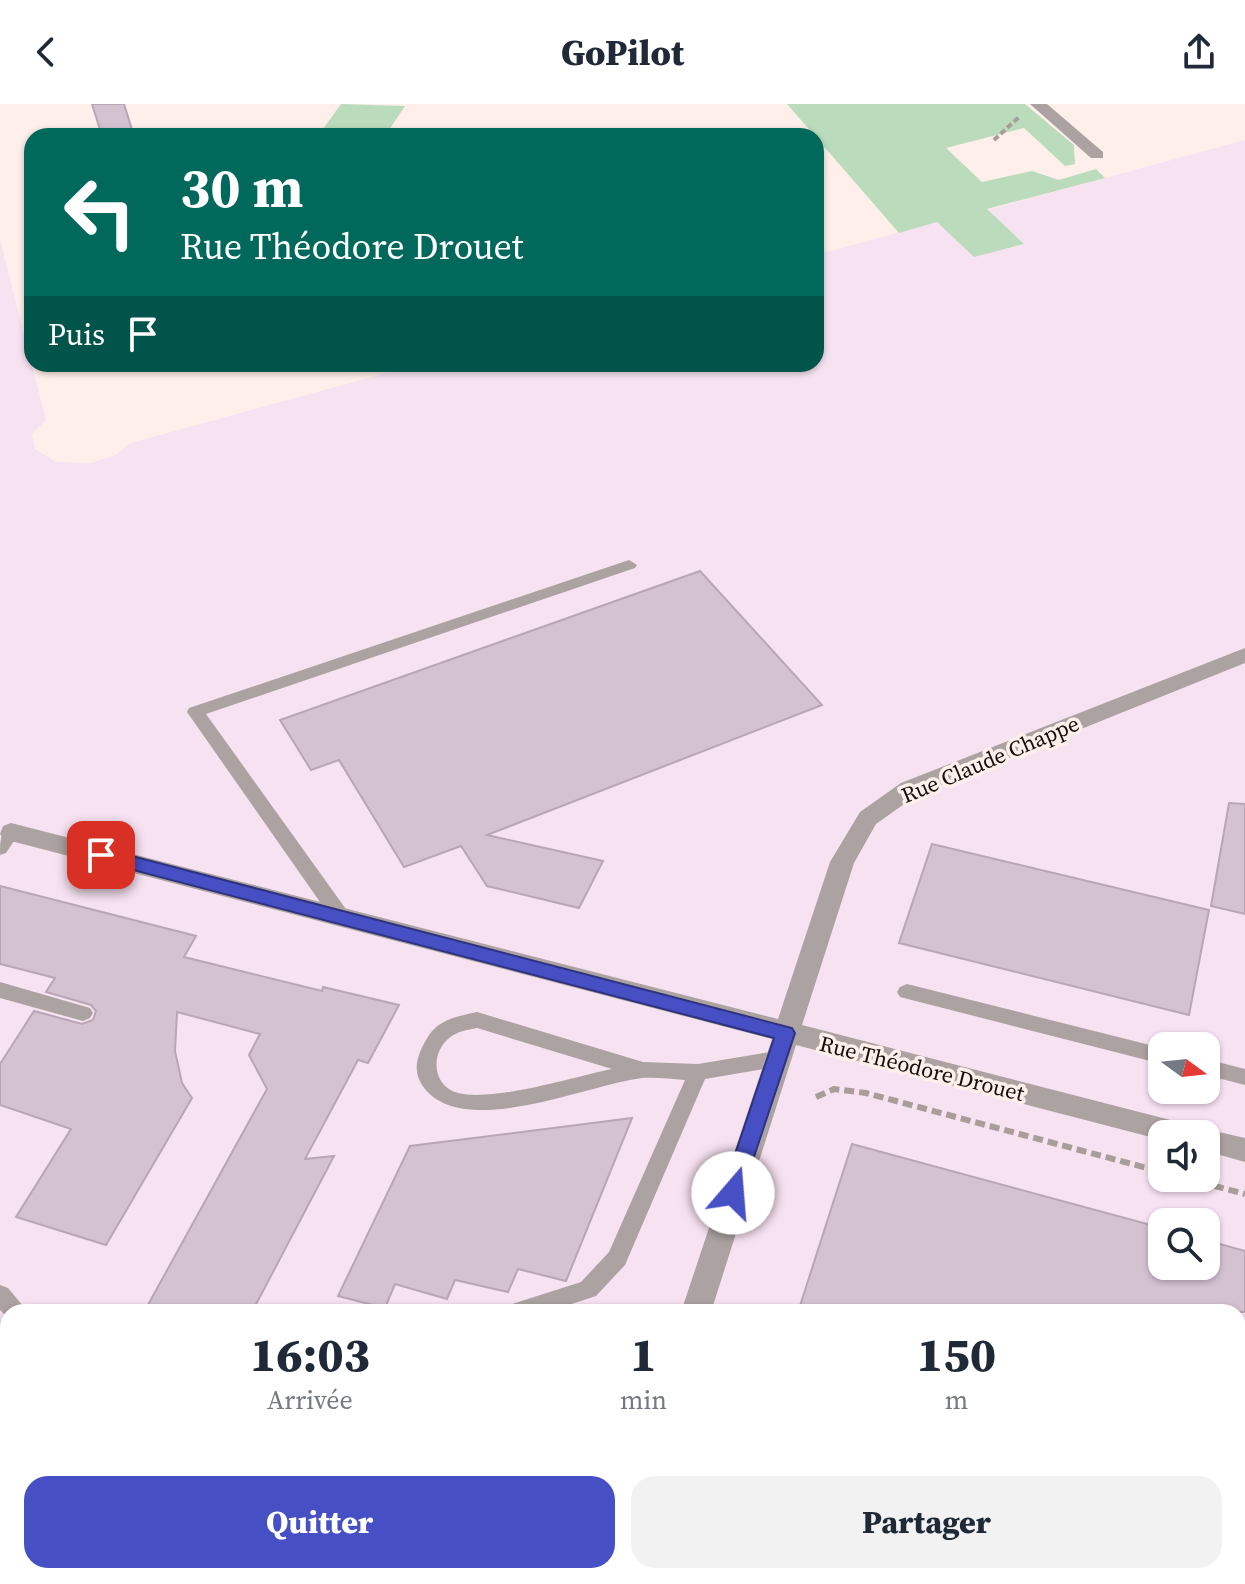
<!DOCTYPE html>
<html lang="fr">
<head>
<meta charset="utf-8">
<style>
	body { margin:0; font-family:"Source Serif 4",serif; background:#f2f2f3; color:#1f2937; height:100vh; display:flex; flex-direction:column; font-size:30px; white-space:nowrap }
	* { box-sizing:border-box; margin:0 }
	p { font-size:26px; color:#747a83 }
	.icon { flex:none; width:44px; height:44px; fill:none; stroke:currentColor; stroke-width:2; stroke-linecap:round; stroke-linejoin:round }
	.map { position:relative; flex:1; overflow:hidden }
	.panel { position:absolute; left:0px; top:1200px; width:1246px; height:280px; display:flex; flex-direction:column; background:#fff; border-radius:24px 24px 0 0; box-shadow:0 2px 6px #0004 }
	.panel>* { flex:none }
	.top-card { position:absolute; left:24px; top:24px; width:800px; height:244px; border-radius:24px; box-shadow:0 2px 6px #0004; background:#00695c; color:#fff; overflow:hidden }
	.needle { width:52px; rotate:105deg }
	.fabs { position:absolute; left:1148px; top:928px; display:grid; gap:16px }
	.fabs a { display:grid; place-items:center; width:72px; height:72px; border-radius:16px; background:#fff; box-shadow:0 2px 6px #0004; font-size:40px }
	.pin { position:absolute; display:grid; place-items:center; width:68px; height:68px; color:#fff; margin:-34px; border-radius:16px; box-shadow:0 4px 12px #0006 }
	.me { position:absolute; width:88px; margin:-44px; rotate:18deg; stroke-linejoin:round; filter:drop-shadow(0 0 6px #0008) }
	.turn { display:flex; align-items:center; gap:28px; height:168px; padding:0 24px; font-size:36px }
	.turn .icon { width:104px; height:104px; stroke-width:2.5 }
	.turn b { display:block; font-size:56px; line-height:68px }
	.then { display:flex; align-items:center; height:76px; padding:0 24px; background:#0003; gap:16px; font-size:30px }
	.eta { display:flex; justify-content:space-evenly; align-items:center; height:136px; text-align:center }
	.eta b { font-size:48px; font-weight:800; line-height:56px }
	.primary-button { display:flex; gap:16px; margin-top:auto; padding:16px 24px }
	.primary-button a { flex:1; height:92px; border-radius:24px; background:#464fc4; color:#fff; font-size:32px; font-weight:800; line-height:92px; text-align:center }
	.primary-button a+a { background:#f2f2f3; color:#1f2937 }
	header { display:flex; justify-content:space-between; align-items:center; height:104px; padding:0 24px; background:#fff; font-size:36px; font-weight:800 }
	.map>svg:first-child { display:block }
</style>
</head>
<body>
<header><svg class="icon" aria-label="back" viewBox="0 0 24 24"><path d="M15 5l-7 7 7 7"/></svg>GoPilot<svg class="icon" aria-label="share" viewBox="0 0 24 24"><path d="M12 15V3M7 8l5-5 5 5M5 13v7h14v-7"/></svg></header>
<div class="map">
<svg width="1245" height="1480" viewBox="0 0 1245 1480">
	<rect width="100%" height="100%" fill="#feefea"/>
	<path fill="#f7e2f1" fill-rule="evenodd" d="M1245 36V1480H15L13 1472H1238V1208H8V1453L0 1419V136L46 316 32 330 35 345 56 358 91 359 116 351 131 339 419 260H816V151L937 118 974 152 1023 141 987 106ZM1162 942H1206V986H1162ZM1162 1030H1206V1074H1162ZM1162 1118H1206V1162H1162Z"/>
	<g fill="#bbdcbc">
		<polygon points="341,0 405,2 385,32 318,32"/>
		<polygon points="787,0 1025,0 1074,41 1075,60 1065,62 1024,24 946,44 982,78 1032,67 1059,76 1096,65 1105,74 987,105 1024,140 974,153 937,118 899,129"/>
	</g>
	<g fill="#d4c2d1" stroke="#b8a6b5" stroke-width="2">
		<polygon points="92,0 124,0 134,32 102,32"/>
		<polygon points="700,467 822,601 487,731 603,757 579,804 487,782 461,742 404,763 339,656 311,666 280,616"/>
		<polygon points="1229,699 1245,700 1245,810 1211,802"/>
		<polygon points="932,740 1209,806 1189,911 899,839"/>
		<polygon points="0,782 196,832 184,853 322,887 323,883 399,901 368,959 358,956 305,1055 334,1052 252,1208 144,1208 267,985 249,951 260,930 177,908 175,947 182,979 192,994 106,1141 16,1113 71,1025 0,1001 0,960 34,907 82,920 93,916 96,907 91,901 46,888 55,874 0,860"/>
		<polygon points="632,1014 566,1177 518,1165 508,1188 455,1176 447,1195 395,1180 385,1204 338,1192 410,1042"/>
		<polygon points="852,1040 1162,1124 1162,1162 1206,1162 1206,1136 1245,1147 1245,1208 798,1208"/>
	</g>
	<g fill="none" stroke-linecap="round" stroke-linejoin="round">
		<polyline stroke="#a99d99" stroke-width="4" stroke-dasharray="6 3" stroke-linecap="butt" points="994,36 1019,13"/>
		<g stroke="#a99d99" stroke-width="6" stroke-dasharray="10 5" stroke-linecap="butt">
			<polyline points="816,993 834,985 866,989 1162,1068"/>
			<polyline points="1185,1074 1245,1090"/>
		</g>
		<g fill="#ada2a2" fill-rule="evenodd">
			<polygon points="629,456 637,461 635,464 206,610 348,808 350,813 348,818 334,818 187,608 189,604"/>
			<path d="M11 721 20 728 6 749 0 751C0 738 0 726 11 721Z"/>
			<polygon points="0,878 90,904 93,909 90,914 83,917 0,894"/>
			<polygon points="907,880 1162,944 1162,960 900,893 897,888 900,883"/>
			<path d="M477 908 643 958 698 960 776 947 783 949 786 955 783 961 776 963 705 975 625 1161 596 1192 547 1208H506L509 1201 581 1178 609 1148 685 976C671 975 656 973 642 974 585 981 460 1038 422 981 411 964 419 947 429 931 440 915 459 912 477 908ZM477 924 612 965C573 973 494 998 458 989 433 983 430 951 448 935 457 927 467 926 477 924Z"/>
			<polygon points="1206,955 1245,965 1245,981 1206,971"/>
			<polygon points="0,1181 8,1184 28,1208 8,1208 8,1214 0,1206"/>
			<polygon points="906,1472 933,1472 936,1480 909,1480"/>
		</g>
		<g fill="#ada2a2" fill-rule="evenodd">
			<polygon points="1030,0 1047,0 1103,48 1103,54 1091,54"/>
			<polygon points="1245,544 1245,559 917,691 876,720 854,759 802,921 1182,1019 1192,1022 1195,1030 1206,1025 1245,1034 1245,1058 1206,1047 1206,1030 1162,1030 1162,1036 796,941 711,1208 681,1208 772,935 11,737 3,734 0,730 3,722 11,719 778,915 830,758 860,708 901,679"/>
			<polygon points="775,1472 809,1472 812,1480 778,1480"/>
		</g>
	</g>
	<polygon fill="#464fc4" stroke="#2e337f" stroke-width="2" points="101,744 792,924 795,929 740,1095 733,1098 725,1095 722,1089 774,934 95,756 92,751 95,746"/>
	<g text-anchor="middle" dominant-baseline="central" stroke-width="7" stroke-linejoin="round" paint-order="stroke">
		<g font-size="22" fill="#150d0b" stroke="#feefea">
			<text transform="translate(990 655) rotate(-23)">Rue Claude Chappe</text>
			<text transform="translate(922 964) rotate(14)">Rue Théodore Drouet</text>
		</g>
	</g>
</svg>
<div class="fabs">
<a><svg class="needle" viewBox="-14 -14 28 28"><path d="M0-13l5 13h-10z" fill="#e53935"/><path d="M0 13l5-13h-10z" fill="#747a83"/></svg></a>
<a><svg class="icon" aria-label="sound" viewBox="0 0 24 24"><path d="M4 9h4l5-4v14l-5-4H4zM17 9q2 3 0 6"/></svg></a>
<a><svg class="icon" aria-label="search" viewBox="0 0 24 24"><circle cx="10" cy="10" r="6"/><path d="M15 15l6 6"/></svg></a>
</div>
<div class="pin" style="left:101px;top:751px;background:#d93025"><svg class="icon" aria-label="arrive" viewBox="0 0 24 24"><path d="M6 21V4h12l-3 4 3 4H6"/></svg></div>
<svg class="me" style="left:733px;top:1089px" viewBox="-20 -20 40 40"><circle r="19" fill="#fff"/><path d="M0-13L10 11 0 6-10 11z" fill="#464fc4"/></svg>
<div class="top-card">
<div class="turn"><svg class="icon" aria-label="left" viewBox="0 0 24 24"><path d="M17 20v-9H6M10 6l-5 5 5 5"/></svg><div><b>30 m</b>Rue Théodore Drouet</div></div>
<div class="then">Puis<svg class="icon" aria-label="arrive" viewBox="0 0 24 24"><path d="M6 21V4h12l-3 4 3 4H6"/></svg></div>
</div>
<section class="panel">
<div class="eta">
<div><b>16:03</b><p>Arrivée</p></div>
<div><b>1</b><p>min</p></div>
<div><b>150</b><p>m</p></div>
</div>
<div class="primary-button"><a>Quitter</a><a>Partager</a></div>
</section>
</div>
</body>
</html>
